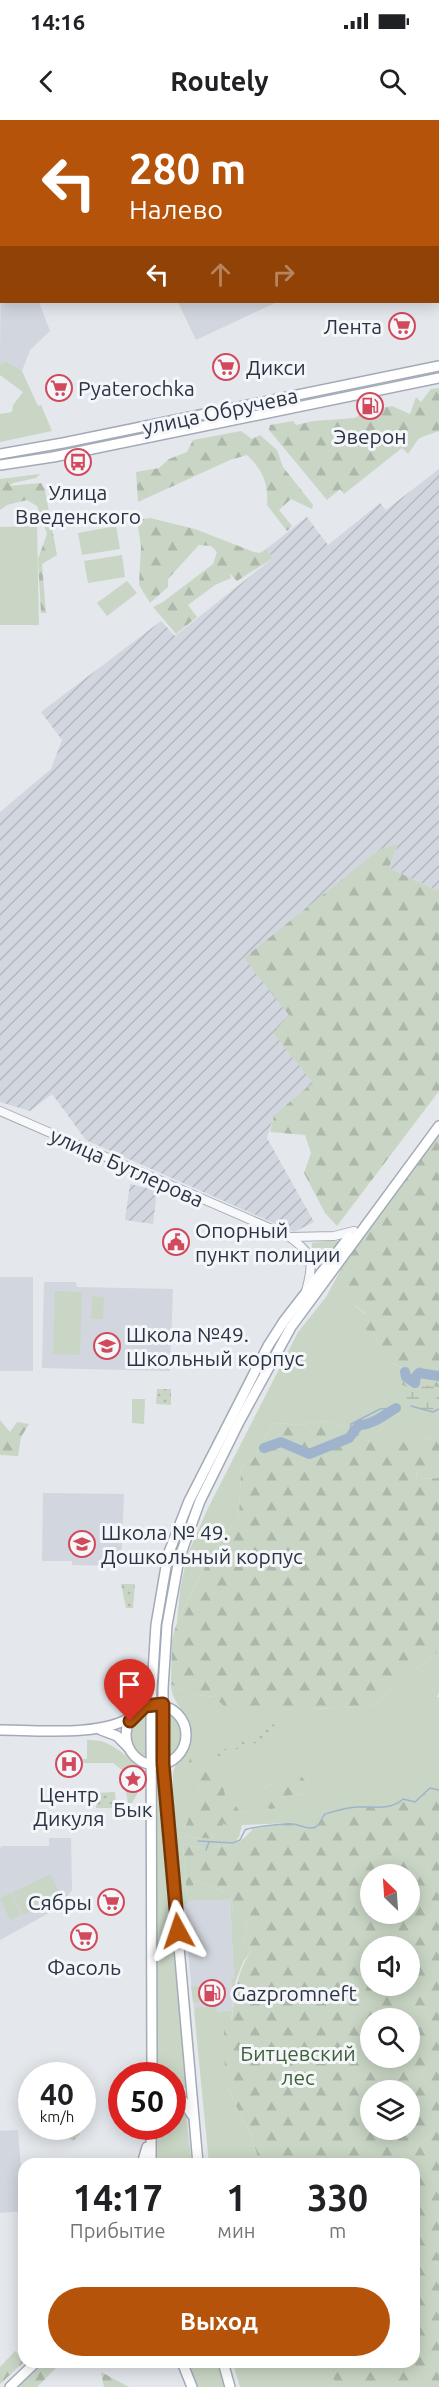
<!DOCTYPE html>
<html lang="ru">
<head>
<meta charset="utf-8">
<style>
	body { margin:0; font-family:Ubuntu,sans-serif; background:#f6f6f6; color:#202124; height:100vh; display:flex; flex-direction:column; font-size:22px; white-space:nowrap }
	* { box-sizing:border-box; margin:0 }
	p { font-size:20px; color:#757577 }
	.icon { flex:none; width:33px; height:33px; fill:none; stroke:currentColor; stroke-width:2; stroke-linecap:round; stroke-linejoin:round }
	.map { position:relative; flex:1; overflow:hidden }
	.details { position:absolute; left:18px; top:2038px; width:402px; height:210px; display:flex; flex-direction:column; background:#fff; border-radius:18px; box-shadow:0 3px 15px #0003 }
	.details>* { flex:none }
	.banner { position:absolute; left:0px; top:0px; width:440px; height:183px; box-shadow:0 3px 15px #0003; background:#b45309; color:#fff; overflow:hidden }
	.needle { width:39px; rotate:335deg }
	.fabs { position:absolute; left:360px; top:1744px; display:grid; gap:12px }
	.fabs a { display:grid; place-items:center; width:60px; height:60px; border-radius:50%; background:#fff; box-shadow:0 3px 15px #0003; font-size:30px }
	.speed { position:absolute; left:18px; top:1942px; display:flex; gap:12px; font-size:30px; font-weight:700; text-align:center }
	.speed>* { display:grid; place-content:center; width:78px; height:78px; border-radius:50%; background:#fff; box-shadow:0 3px 15px #0003; line-height:1 }
	.speed small { font-size:15px; font-weight:400 }
	.speed .limit { border:9px solid #d22; background:#fff; color:#111 }
	.pin { position:absolute; display:grid; place-items:center; width:51px; height:51px; color:#fff; margin:-62px -26px; border-radius:50% 50% 50% 0; rotate:-45deg; box-shadow:0 0 6px #0007 }
	.pin .icon { rotate:45deg }
	.me { position:absolute; width:66px; margin:-33px; rotate:355deg; stroke-linejoin:round; filter:drop-shadow(0 0 4px #0008) }
	.turn { display:flex; align-items:center; gap:21px; height:126px; padding:0 30px; font-size:27px }
	.turn .icon { width:78px; height:78px; stroke-width:2.5 }
	.turn b { display:block; font-size:42px; line-height:51px }
	.lanes { display:flex; align-items:center; height:57px; padding:0 30px; background:#0003; justify-content:center; gap:30px; direction:ltr }
	.lanes .off { opacity:.35 }
	.eta { display:flex; justify-content:space-evenly; align-items:center; height:102px; text-align:center }
	.eta b { font-size:36px; font-weight:700; line-height:42px }
	.cta { display:flex; gap:12px; margin-top:auto; padding:12px 30px }
	.cta a { flex:1; height:69px; border-radius:36px; background:#b45309; color:#fff; font-size:24px; font-weight:700; line-height:69px; text-align:center }
	.status { display:flex; justify-content:space-between; align-items:center; height:42px; padding:0 30px; background:#fff; direction:ltr }
	.status svg { height:16px; fill:currentColor }
	header { display:flex; justify-content:space-between; align-items:center; height:78px; padding:0 30px; background:#fff; font-size:27px; font-weight:700 }
	.map>svg:first-child { display:block }
</style>
</head>
<body>
<div class="status"><b>14:16</b><svg viewBox="0 0 49 12"><path d="M0 12V9h3v3zM5 12V6h3v6zM10 12V3h3v9zM15 12V0h3v12zM26 1h20v11H26zM47 4h2v5h-2z"/></svg></div>
<header><svg class="icon" aria-label="back" viewBox="0 0 24 24"><path d="M15 5l-7 7 7 7"/></svg>Routely<svg class="icon" aria-label="search" viewBox="0 0 24 24"><circle cx="10" cy="10" r="6"/><path d="M15 15l6 6"/></svg></header>
<div class="map">
<svg width="439" height="2267" viewBox="0 0 439 2267">
	<defs>
		<pattern id="industrial-furrows" width="10" height="10" patternUnits="userSpaceOnUse" patternTransform="scale(1.5)"><rect width="10" height="10" fill="#d2d6de"/><path d="M-1 1l2-2M0 10L10 0M9 11l2-2" fill="none" stroke="#b4b8c0"/></pattern>
		<pattern id="forest-firs" width="22" height="20" patternUnits="userSpaceOnUse" patternTransform="scale(1.5)"><rect width="22" height="20" fill="#c9d6c5"/><path d="M5 1l3.5 6h-7zM16 11l3.5 6h-7z" fill="#adb8ab"/></pattern>
		<pattern id="wetland-marsh" width="20" height="14" patternUnits="userSpaceOnUse" patternTransform="scale(1.5)"><rect width="20" height="14" fill="#c9d6c5"/><path d="M1 5h8M5 5V1M11 12h8M15 12V8" fill="none" stroke="#adb8ab"/></pattern>
		<pattern id="park-dots" width="8" height="8" patternUnits="userSpaceOnUse" patternTransform="scale(1.5)"><rect width="8" height="8" fill="#c9d6c5"/><path d="M2 2h.1M6 6h.1" fill="none" stroke="#adb8ab" stroke-width="1.8" stroke-linecap="round"/></pattern>
	</defs>
	<rect width="100%" height="100%" fill="#e4e7ec"/>
	<g fill="#d2d6de">
		<polygon points="1,107 2,182 39,182 50,211 30,230 22,251 6,241 0,245"/>
		<polygon points="178,182 277,182 196,220"/>
		<rect x="0" y="1157" width="33" height="94"/>
		<polygon points="44,1162 76,1162 77,1167 173,1169 170,1251 42,1248"/>
		<polygon points="43,1373 124,1374 121,1446 72,1445 72,1441 42,1441"/>
		<polygon points="49,1718 71,1718 72,1770 60,1787 0,1820 0,1728 2,1726 49,1726"/>
		<polygon points="230,1778 234,1859 231,1860 233,1890 217,1892 215,1886 197,1887 194,1890 183,1785 187,1784 187,1781"/>
		<polygon points="18,2010 24,2091 0,2093 0,2011"/>
	</g>
	<g fill="url(#industrial-furrows)">
		<polygon points="439,349 439,771 389,748 398,724 289,895 274,914 314,963 274,995 267,1018 314,1102 294,1112 86,1020 52,974 30,991 0,982 0,692 51,649 62,620 41,592 161,501 175,516 273,438 266,429 307,397 328,425 380,383 386,390"/>
		<polygon points="130,1064 157,1071 153,1104 125,1100"/>
	</g>
	<g fill="#c9d6c5" fill-rule="evenodd">
		<polygon points="6,241 22,251 38,286 41,285 52,311 0,322 0,294 12,292 13,285 23,272 0,255 0,245"/>
		<polygon points="37,406 39,505 0,505 0,407"/>
		<polygon points="116,406 120,429 82,435 78,413"/>
		<polygon points="122,435 125,457 88,463 84,441"/>
		<polygon points="127,461 137,473 107,496 97,483"/>
		<polygon points="337,1120 340,1124 322,1146 320,1145 312,1127 312,1123"/>
		<polygon points="351,1131 351,1182 365,1194 384,1234 391,1243 407,1249 405,1253 400,1255 439,1269 439,1314 424,1319 424,1330 366,1321 399,1295 393,1290 357,1310 322,1301 303,1305 274,1303 253,1339 241,1347 239,1396 210,1437 177,1502 180,1470 187,1436 207,1390 298,1212 326,1177"/>
		<polygon points="55,1171 82,1172 80,1235 53,1234"/>
		<polygon points="92,1176 104,1177 103,1199 91,1199"/>
		<polygon points="132,1279 145,1279 144,1304 132,1303"/>
		<polygon points="439,1348 439,1358 417,1359 416,1350"/>
		<path d="M439 1531V1573L437 1577H439V1670L430 1668 415 1682 384 1688 356 1687 322 1697 317 1707 313 1708 288 1703 242 1705 239 1717 233 1724 206 1729 183 1724 187 1775 196 1760 231 1775 233 1792 246 1802 247 1810 244 1821 251 1831 243 1842 235 1863 225 1961 243 2001 250 2011 260 2044H209L194 1890 197 1887 216 1886 217 1892 233 1890 231 1859 234 1858 230 1779 188 1781 187 1784 183 1785C179 1742 172 1698 173 1655 173 1641 191 1634 191 1615 191 1595 171 1584 171 1564L190 1574 309 1589 365 1587 374 1584ZM304 1660 308 1664V1673L281 1677 264 1669 269 1664 273 1668 290 1661ZM200 1661 220 1681 242 1693 250 1691 254 1695 222 1702 211 1714 213 1719 181 1716 187 1701 199 1691 200 1673 197 1667Z"/>
		<polygon points="147,1592 147,1634 144,1636 134,1629 129,1613 136,1597"/>
		<path d="M171 1596C184 1607 187 1627 169 1635V1597Z"/>
		<path d="M87 1620C93 1620 100 1620 106 1623 120 1629 145 1648 143 1664L129 1688 122 1650 113 1643H83V1639H87Z"/>
		<polygon points="155,1657 158,1657 186,1967 182,1970 173,1969 172,1956 156,1956"/>
		<polygon points="50,1754 61,1776 23,1795 12,1773"/>
		<polygon points="11,1773 21,1795 10,1800 0,1778"/>
		<path d="M191 1866C200 1867 211 1865 213 1875L209 1882H193Z"/>
		<polygon points="172,1979 185,1988 192,2044 154,2044 155,2007 172,2007"/>
		<polygon points="188,2243 218,2243 226,2267 198,2267"/>
		<polygon points="233,2243 328,2243 336,2267 240,2267"/>
	</g>
	<g fill="url(#forest-firs)" fill-rule="evenodd">
		<polygon points="439,268 439,311 419,318 408,334 402,328 344,374 340,369 327,380 269,310 270,305 293,301 296,305 314,301 355,298 365,291 392,286 410,294 416,277 421,282 431,269"/>
		<path d="M241 311 252 319 260 315 277 330 283 347 313 385 312 389 291 379 279 390 292 406 287 411 267 385C269 364 262 349 247 335L230 340 138 382 136 352 159 348 169 339 187 332 193 320Z"/>
		<polygon points="40,354 36,358 13,363 9,366 41,363 45,370 57,435 42,444 46,493 41,493 38,439 47,414 37,386 27,380 7,385 0,390 0,359"/>
		<polygon points="150,398 195,409 254,432 260,433 266,429 273,438 237,461 229,453 231,458 215,465 188,485 197,497 176,514 153,487 163,482 213,444 217,432 211,426 199,425 168,459 168,467 150,483 139,465 141,426 137,400"/>
		<polygon points="398,724 389,748 439,771 439,971 337,1106 325,1093 304,1053 311,1033 305,1015 270,1012 274,995 313,963 273,913 289,895 244,838 380,729"/>
		<polygon points="439,1015 439,1269 407,1267 393,1260 394,1253 400,1255 405,1253 407,1249 391,1243 384,1234 374,1213 366,1210 360,1201 365,1193 351,1182 337,1159 351,1131"/>
		<polygon points="393,1290 399,1295 367,1321 394,1324 407,1307 423,1329 424,1319 439,1314 439,1348 416,1351 417,1359 439,1358 439,1531 374,1584 365,1587 309,1589 224,1586 214,1577 190,1574 171,1564 172,1520 177,1502 210,1437 239,1396 241,1347 253,1339 274,1303 303,1305 322,1301 357,1310"/>
		<polygon points="0,1300 10,1312 17,1302 29,1304 21,1317 18,1336 0,1335"/>
		<polygon points="194,1618 201,1624 194,1641 189,1643"/>
		<polygon points="210,1647 220,1648 221,1657 220,1662 223,1664 225,1675 221,1681 233,1682 241,1693 250,1691 255,1695 246,1703 234,1701 228,1706 223,1703 223,1709 211,1714 213,1719 181,1716 178,1721 178,1709 185,1707 191,1693 199,1691 196,1681 200,1673 197,1667 204,1652"/>
		<polygon points="291,1655 300,1655 308,1664 308,1673 281,1677 281,1681 277,1688 270,1689 259,1682 264,1669 269,1664 273,1667 280,1660 290,1661"/>
		<path d="M430 1668 439 1670V2267H336L328 2243 414 2242V2044H260L250 2011 243 2001 225 1961 224 1904 232 1898C235 1873 237 1852 251 1831L244 1821 247 1810 246 1802 233 1792 231 1775 196 1760 187 1776 183 1724 206 1729 233 1724 241 1721 253 1709 288 1703 313 1708 317 1707 325 1694C335 1691 347 1687 358 1687 373 1686 391 1691 403 1679L415 1682ZM370 1755H410V1794H370ZM370 1827H410V1866H370ZM370 1899H410V1938H370ZM370 1971H410V2010H370Z"/>
		<polygon points="15,2231 24,2239 24,2242 0,2264 0,2247"/>
		<polygon points="40,2243 61,2243 37,2267 15,2267"/>
		<polygon points="101,2252 129,2267 104,2267"/>
	</g>
	<polygon fill="url(#wetland-marsh)" points="418,1264 439,1267 439,1295 411,1290 404,1271"/>
	<g fill="url(#park-dots)">
		<polygon points="157,1269 171,1269 171,1285 156,1284"/>
		<polygon points="121,1464 135,1464 133,1488 126,1488"/>
		<path d="M273 1604 278 1607C264 1624 241 1629 220 1632L221 1638 216 1640 214 1634 264 1612Z"/>
		<polygon points="115,1672 116,1688 96,1688 96,1673"/>
		<polygon points="64,2007 78,2007 80,2014 73,2021 66,2016"/>
	</g>
	<g fill="none" stroke-linecap="round" stroke-linejoin="round">
		<g stroke="#9fb4cc" stroke-width="1.5">
			<polyline points="411,1286 433,1292 439,1289"/>
			<polyline points="349,1318 351,1304 380,1289 396,1288"/>
			<path d="M198 1721 233 1723 240 1720 245 1710C251 1707 288 1703 293 1704 300 1705 312 1711 317 1706 320 1704 322 1697 325 1694 335 1691 347 1687 358 1687 373 1686 391 1691 403 1679L415 1682 430 1668 439 1670"/>
			<polyline points="206,1730 209,1722"/>
		</g>
		<g stroke="#9fb4cc" stroke-width="10">
			<polyline points="405,1252 406,1257 415,1263 416,1256 419,1253 439,1256"/>
			<path d="M264 1328 281 1322 309 1334 349 1318 359 1305C372 1305 384 1295 396 1288"/>
		</g>
		<defs>
			<g id="minor">
				<polyline points="42,2 43,0"/>
				<polyline points="0,95 2,90"/>
				<path d="M0 991 288 1116C314 1134 314 1142 306 1171"/>
				<polyline points="292,1117 334,1116 354,1111"/>
			</g>
			<g id="major">
				<polyline points="0,334 63,323 439,246"/>
				<polyline points="0,345 53,337 439,258"/>
				<circle cx="156" cy="1615" r="30"/>
				<path d="M0 1610C34 1610 105 1617 132 1596"/>
				<polyline points="101,1610 117,1616 129,1628"/>
				<polyline points="152,1956 151,1584 156,1505 168,1435 189,1381 268,1226 284,1201 349,1117"/>
				<polyline points="172,1976 184,1982 192,1995"/>
				<polyline points="142,2044 147,2027"/>
				<polyline points="151,2044 151,2007"/>
				<polyline points="198,2044 163,1644 163,1568 167,1505 179,1439 200,1381 239,1302 291,1207 439,1006"/>
				<polyline points="182,2242 192,2267"/>
				<polyline points="223,2242 230,2267"/>
				<polyline points="10,2267 36,2242"/>
			</g>
		</defs>
		<use href="#minor" stroke="#a9aeb7" stroke-width="10"/>
		<use href="#major" stroke="#a3abb8" stroke-width="12"/>
		<use href="#minor" stroke="#f7f8fa" stroke-width="8"/>
		<use href="#major" stroke="#fff" stroke-width="9"/>
	</g>
	<g fill="none" stroke-linecap="round" stroke-linejoin="round">
		<defs>
			<polyline id="route" points="130,1601 145,1586 163,1584 163,1644 178,1811"/>
		</defs>
		<use href="#route" stroke="#753606" stroke-width="15"/>
		<use href="#route" stroke="#b45309" stroke-width="10"/>
	</g>
	<defs>
		<symbol id="supermarket-ring" viewBox="-11 -11 22 22"><circle r="9.5" fill="#f4f6f9" stroke="#d1495b" stroke-width="1.5"/><path d="M-6-5.5h2.5l.6 2H6L4.5 2H-2.5L-4.4-4H-6ZM-1.5 3.2a1.3 1.3 0 1 0 .1 0ZM3 3.2a1.3 1.3 0 1 0 .1 0Z" fill="#d1495b"/></symbol>
		<symbol id="fuel-ring" viewBox="-11 -11 22 22"><circle r="9.5" fill="#f4f6f9" stroke="#d1495b" stroke-width="1.5"/><path d="M-5.5-6h7V0h2V4h1.3V-2.5L3-4.5l.8-.8L6-3V5H2.5V1h-1V6h-7ZM-4.2-4.7v3.2H.2V-4.7Z" fill="#d1495b"/></symbol>
		<symbol id="bus-ring" viewBox="-11 -11 22 22"><circle r="9.5" fill="#f4f6f9" stroke="#d1495b" stroke-width="1.5"/><path d="M-5-6H5V4H4V6H2V4H-2V6H-4V4H-5ZM-3.5-4V0h7V-4ZM-3.5 1.2v1.5H-2V1.2ZM2 1.2v1.5H3.5V1.2Z" fill="#d1495b"/></symbol>
		<symbol id="civic-ring" viewBox="-11 -11 22 22"><circle r="9.5" fill="#f4f6f9" stroke="#d1495b" stroke-width="1.5"/><path d="M-.6-6.5H3V-4.5H.6V-3L4-1V1h2V6H-6V1h2V-1L-.6-3ZM-1.2 2.5V6h2.4V2.5Z" fill="#d1495b"/></symbol>
		<symbol id="school-ring" viewBox="-11 -11 22 22"><circle r="9.5" fill="#f4f6f9" stroke="#d1495b" stroke-width="1.5"/><path d="M0-5L7-2L0 1L-7-2ZM-4 1L0 2.5L4 1V4Q0 6-4 4Z" fill="#d1495b"/></symbol>
		<symbol id="hospital-ring" viewBox="-11 -11 22 22"><circle r="9.5" fill="#f4f6f9" stroke="#d1495b" stroke-width="1.5"/><path d="M-5-5h3v3.5h4V-5h3V5h-3V1.5h-4V5h-3Z" fill="#d1495b"/></symbol>
		<symbol id="sight-ring" viewBox="-11 -11 22 22"><circle r="9.5" fill="#f4f6f9" stroke="#d1495b" stroke-width="1.5"/><path d="M0-6L1.8-2.2L6-1.7L2.9 1.2L3.7 5.4L0 3.3L-3.7 5.4L-2.9 1.2L-6-1.7L-1.8-2.2Z" fill="#d1495b"/></symbol>
	</defs>
	<g fill-rule="evenodd">
		<use href="#supermarket-ring" x="387" y="191" width="30" height="30"/>
		<use href="#supermarket-ring" x="211" y="232" width="30" height="30"/>
		<use href="#supermarket-ring" x="44" y="253" width="30" height="30"/>
		<use href="#fuel-ring" x="355" y="271" width="30" height="30"/>
		<use href="#bus-ring" x="63" y="327" width="30" height="30"/>
		<use href="#civic-ring" x="161" y="1107" width="30" height="30"/>
		<use href="#school-ring" x="92" y="1211" width="30" height="30"/>
		<use href="#school-ring" x="67" y="1409" width="30" height="30"/>
		<use href="#hospital-ring" x="54" y="1629" width="30" height="30"/>
		<use href="#sight-ring" x="118" y="1644" width="30" height="30"/>
		<use href="#supermarket-ring" x="96" y="1767" width="30" height="30"/>
		<use href="#supermarket-ring" x="69" y="1802" width="30" height="30"/>
		<use href="#fuel-ring" x="197" y="1858" width="30" height="30"/>
	</g>
	<g text-anchor="middle" dominant-baseline="central" stroke-width="6" stroke-linejoin="round" paint-order="stroke">
		<g font-size="21" fill="#2b3445" stroke="#f4f6f9" text-anchor="start">
			<text x="382" y="206" text-anchor="end">Лента</text>
			<text x="246" y="247">Дикси</text>
			<text x="78" y="268">Pyaterochka</text>
			<text x="370" y="316" text-anchor="middle">Эверон</text>
			<text x="78" y="372" text-anchor="middle">Улица<tspan x="78" dy="24">Введенского</tspan></text>
			<text x="195" y="1110">Опорный<tspan x="195" dy="24">пункт полиции</tspan></text>
			<text x="126" y="1214">Школа №49.<tspan x="126" dy="24">Школьный корпус</tspan></text>
			<text x="101" y="1412">Школа № 49.<tspan x="101" dy="24">Дошкольный корпус</tspan></text>
			<text x="69" y="1674" text-anchor="middle">Центр<tspan x="69" dy="24">Дикуля</tspan></text>
			<text x="133" y="1689" text-anchor="middle">Бык</text>
			<text x="92" y="1782" text-anchor="end">Сябры</text>
			<text x="84" y="1847" text-anchor="middle">Фасоль</text>
			<text x="232" y="1873">Gazpromneft</text>
		</g>
		<g font-size="21" fill="#2b3445" stroke="#f4f6f9">
			<text transform="translate(220 291) rotate(-12)">улица Обручева</text>
			<text transform="translate(127 1047) rotate(24)">улица Бутлерова</text>
		</g>
		<g font-size="21" fill="#3f6138" stroke="#f4f6f9">
			<text x="298" y="1933">Битцевский<tspan x="298" dy="24">лес</tspan></text>
		</g>
	</g>
</svg>
<div class="fabs">
<a><svg class="needle" viewBox="-14 -14 28 28"><path d="M0-13l5 13h-10z" fill="#e53935"/><path d="M0 13l5-13h-10z" fill="#757577"/></svg></a>
<a><svg class="icon" aria-label="sound" viewBox="0 0 24 24"><path d="M4 9h4l5-4v14l-5-4H4zM17 9q2 3 0 6"/></svg></a>
<a><svg class="icon" aria-label="search" viewBox="0 0 24 24"><circle cx="10" cy="10" r="6"/><path d="M15 15l6 6"/></svg></a>
<a><svg class="icon" aria-label="layers" viewBox="0 0 24 24"><path d="M12 4l9 5-9 5-9-5zM3 14l9 5 9-5"/></svg></a>
</div>
<div class="speed"><div>40<small>km/h</small></div><div class="limit">50</div></div>
<div class="pin" style="left:130px;top:1601px;background:#d93025"><svg class="icon" aria-label="arrive" viewBox="0 0 24 24"><path d="M6 21V4h12l-3 4 3 4H6"/></svg></div>
<svg class="me" style="left:178px;top:1811px" viewBox="-20 -20 40 40"><path d="M0-17L14 15 0 8-14 15z" fill="#b45309" stroke="#fff" stroke-width="4"/></svg>
<div class="banner">
<div class="turn"><svg class="icon" aria-label="left" viewBox="0 0 24 24"><path d="M17 20v-9H6M10 6l-5 5 5 5"/></svg><div><b>280 m</b>Налево</div></div>
<div class="lanes"><svg class="icon" aria-label="left" viewBox="0 0 24 24"><path d="M17 20v-9H6M10 6l-5 5 5 5"/></svg><svg class="icon off" aria-label="ahead" viewBox="0 0 24 24"><path d="M12 20V5M6 11l6-6 6 6"/></svg><svg class="icon off" aria-label="right" viewBox="0 0 24 24"><path d="M7 20v-9h11M14 6l5 5-5 5"/></svg></div>
</div>
<section class="details">
<div class="eta">
<div><b>14:17</b><p>Прибытие</p></div>
<div><b>1</b><p>мин</p></div>
<div><b>330</b><p>m</p></div>
</div>
<div class="cta"><a>Выход</a></div>
</section>
</div>
</body>
</html>
